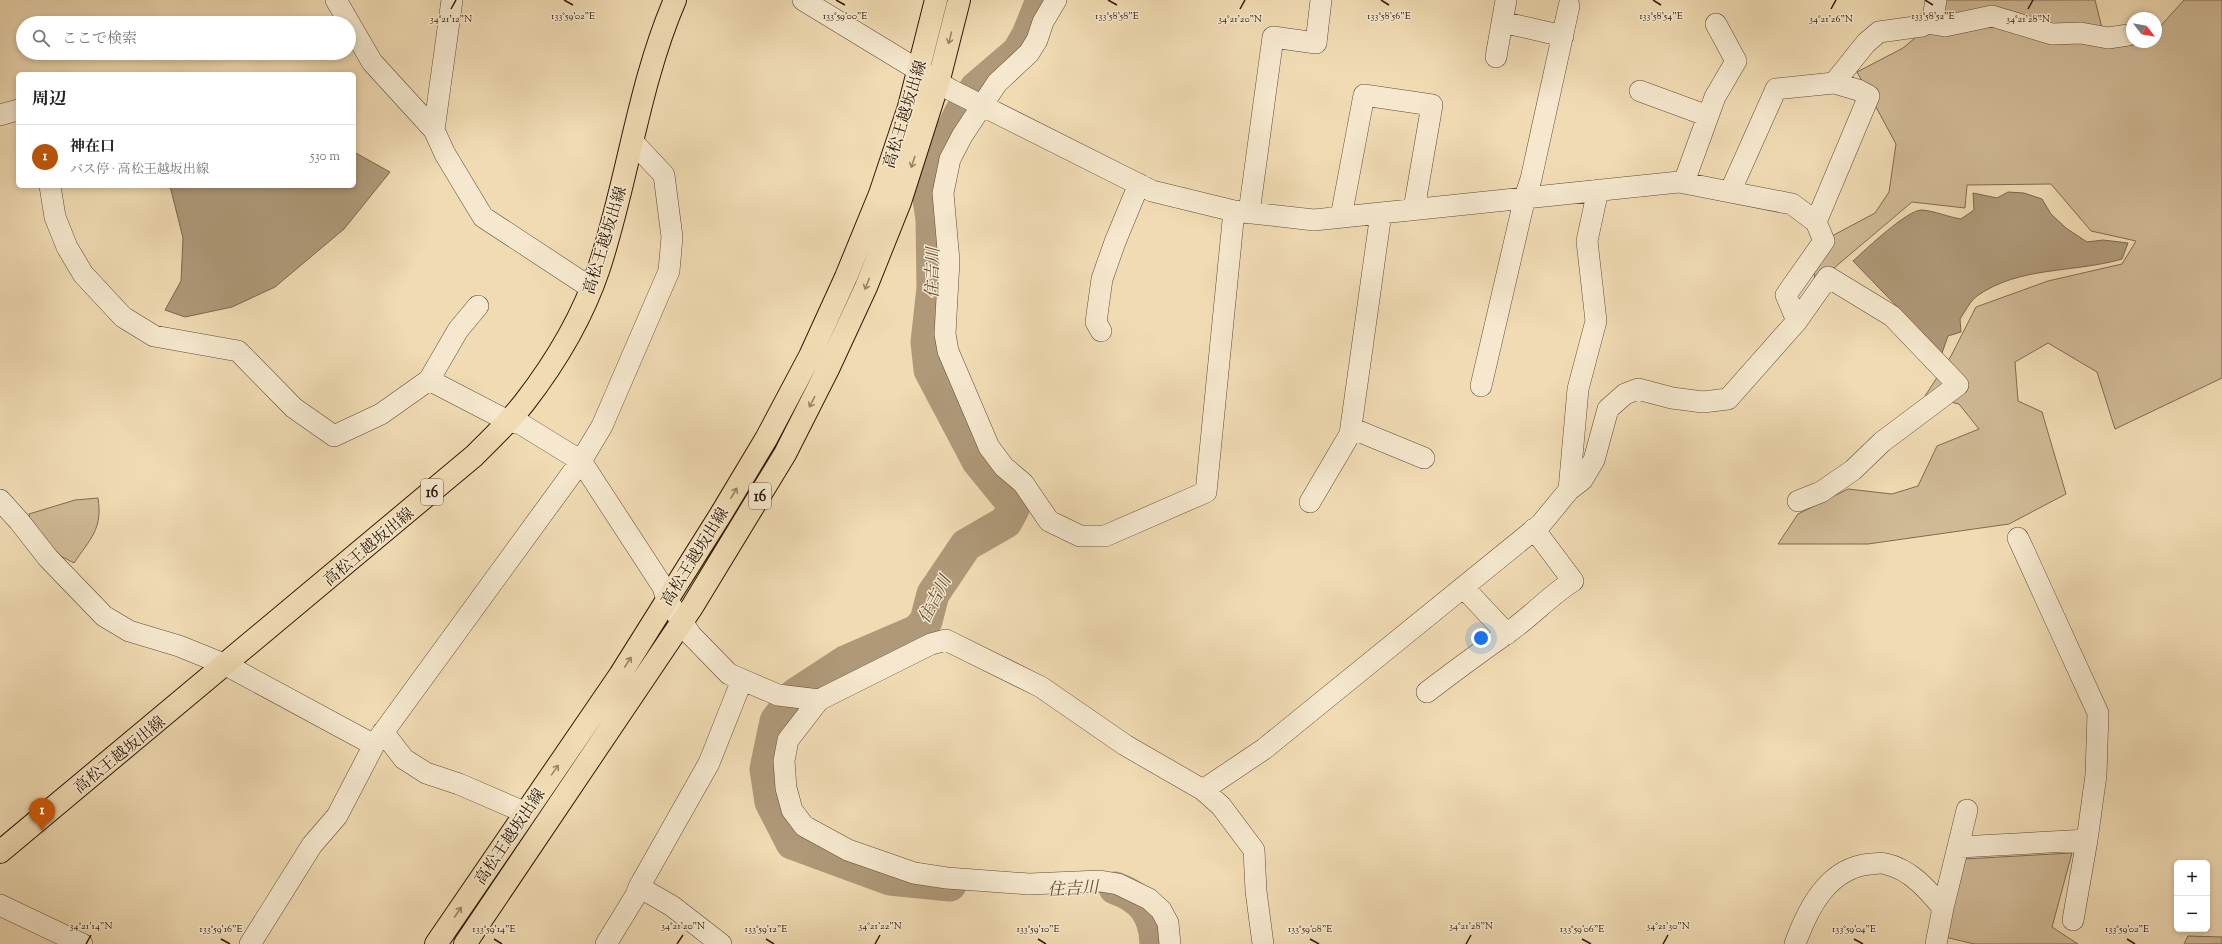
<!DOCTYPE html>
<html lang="ja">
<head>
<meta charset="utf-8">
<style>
  body { margin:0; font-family:"Sorts Mill Goudy","Noto Serif JP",serif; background:#f6f6f6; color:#222 }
  .controls { position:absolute; right:12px; bottom:12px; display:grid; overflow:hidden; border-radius:6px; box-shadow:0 2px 6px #0003 }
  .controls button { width:36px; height:36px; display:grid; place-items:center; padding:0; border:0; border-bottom:1px solid #e0e0e0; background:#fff; color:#222; font:20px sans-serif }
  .compass { position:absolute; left:2126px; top:12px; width:36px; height:36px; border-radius:50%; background:#fff; box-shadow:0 2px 6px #0003; rotate:121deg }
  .you { position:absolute; left:1481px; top:638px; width:14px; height:14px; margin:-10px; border:3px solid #fff; border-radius:50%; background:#1a73e8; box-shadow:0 0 0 6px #1a73e833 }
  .badge { display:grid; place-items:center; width:26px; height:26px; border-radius:50%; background:#b45309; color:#fff; font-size:13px; font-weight:700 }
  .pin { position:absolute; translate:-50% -33px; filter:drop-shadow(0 1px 2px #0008) }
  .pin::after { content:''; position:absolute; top:21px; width:14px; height:12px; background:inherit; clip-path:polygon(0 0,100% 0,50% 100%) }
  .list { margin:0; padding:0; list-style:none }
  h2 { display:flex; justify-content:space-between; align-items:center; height:52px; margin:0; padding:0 16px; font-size:17px }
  h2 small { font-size:13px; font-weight:400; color:#767676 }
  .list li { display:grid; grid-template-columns:26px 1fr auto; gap:12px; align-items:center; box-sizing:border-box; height:64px; padding:0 16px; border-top:1px solid #e0e0e0 }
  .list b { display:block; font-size:15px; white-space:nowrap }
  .list p { margin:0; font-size:13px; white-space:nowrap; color:#767676 }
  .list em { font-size:13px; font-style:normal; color:#767676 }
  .icon { flex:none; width:22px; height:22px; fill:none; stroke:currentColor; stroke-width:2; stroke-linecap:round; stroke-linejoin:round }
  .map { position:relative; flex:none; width:2222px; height:944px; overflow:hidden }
  .search { position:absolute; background:#fff; box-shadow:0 2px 6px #0003; left:16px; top:16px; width:340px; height:44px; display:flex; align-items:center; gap:10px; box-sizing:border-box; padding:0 14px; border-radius:22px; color:#767676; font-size:15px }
  .panel { position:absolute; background:#fff; box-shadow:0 2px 6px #0003; left:16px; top:72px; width:340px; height:116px; border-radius:6px }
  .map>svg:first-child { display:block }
  .green { fill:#d0ba96; stroke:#806a50 }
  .water { fill:#af9979; stroke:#7d664c }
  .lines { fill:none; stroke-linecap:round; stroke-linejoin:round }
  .river { stroke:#af9979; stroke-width:33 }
  .minor-casing { stroke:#614a34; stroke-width:22 }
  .major-casing { stroke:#311909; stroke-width:24 }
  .minor { stroke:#f5e8ce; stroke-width:21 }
  .major { stroke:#f0dbb3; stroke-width:22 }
  .oneway { stroke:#9a8466 }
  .ticks { fill:none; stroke:#311909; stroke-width:1.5 }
  .labels { text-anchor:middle; stroke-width:3; stroke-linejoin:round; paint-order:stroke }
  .shield { fill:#f5e8ce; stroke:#6c5744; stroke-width:1 }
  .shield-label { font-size:15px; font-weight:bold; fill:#311909 }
  .street-label { font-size:16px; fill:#311909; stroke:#f5e8ce }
  .water-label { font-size:17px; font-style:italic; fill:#634c36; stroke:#f5e8ce }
  .ticks-label { font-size:10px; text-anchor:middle; fill:#311909; stroke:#f5e8ce; stroke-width:3; stroke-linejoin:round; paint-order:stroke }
</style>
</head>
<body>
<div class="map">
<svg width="2222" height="944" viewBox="0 0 2222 944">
  <rect width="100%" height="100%" fill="#f0dbb3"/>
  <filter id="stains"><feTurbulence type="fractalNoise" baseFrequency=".005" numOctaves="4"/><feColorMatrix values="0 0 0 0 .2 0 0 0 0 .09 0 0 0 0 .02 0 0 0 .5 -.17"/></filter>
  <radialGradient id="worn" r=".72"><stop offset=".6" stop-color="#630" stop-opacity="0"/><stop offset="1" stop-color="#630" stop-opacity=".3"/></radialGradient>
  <path class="green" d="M 1943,0 L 2095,0 L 2107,48 L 2156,42 L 2156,31 L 2184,0 L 2222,0 L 2222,378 L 2115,429 L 2097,372 L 2048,343 L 2015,362 L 2018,401 L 2042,412 L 2066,494 L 2009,524 L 1868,544 L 1778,544 L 1798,514 L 1848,489 L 1892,494 L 1918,486 L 1937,446 L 1979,429 L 1959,404 L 1925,396 L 1951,356 L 1976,307 L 2048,281 L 2122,264 L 2136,241 L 2091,231 L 2051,184 L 1967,185 L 1965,208 L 1912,202 L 1815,284 L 1814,266 L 1832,236 L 1875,213 L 1889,192 L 1896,144 L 1857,72 L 1903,48 L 1939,18 Z
    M 98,498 C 103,529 90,539 74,563 L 57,554 L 33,534 L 29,514 L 75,500 Z
    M 2072,853 L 2052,927 L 2078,944 L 1974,944 L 1945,937 L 1964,859 Z
    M 2188,936 L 2222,937 L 2222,944 L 2184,944 Z"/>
  <path class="water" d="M 354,152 L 390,172 L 344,229 L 275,287 L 232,307 L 185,317 L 165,310 L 181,281 L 183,238 L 170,186 L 354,186 Z
    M 2008,192 L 2024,193 L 2042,199 L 2051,214 L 2066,228 L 2087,242 L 2103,240 L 2128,243 L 2122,259 C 2074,273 2019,266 1977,296 C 1970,301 1965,312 1960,319 L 1961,332 L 1948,336 L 1942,353 L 1853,261 C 1864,251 1908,209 1922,210 C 1935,211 1948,217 1961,219 L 1974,210 L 1973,193 L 1997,198 Z"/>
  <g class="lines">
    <path class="river" d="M 950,885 L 890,879 L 792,843 L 771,802 L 766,769 L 776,721 L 796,694 L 845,662 L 917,631 L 926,621 L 933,594 L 966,545 L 1006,522 L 1013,509 L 1009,499 L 978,461 L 930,370 L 927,342 L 933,288 L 932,219 L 928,192 L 939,157 L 960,114 L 976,88 L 1018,52 L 1028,35 L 1042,0
      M 1115,888 C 1143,898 1155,914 1156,944"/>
    <defs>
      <path id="minor" d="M 336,0 L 372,62 L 434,130 L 445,154 L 483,217 L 591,288
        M 803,0 L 951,90 L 1152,191 L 1234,211 L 1314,220 L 1679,182 L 1730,192 L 1776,89 L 1834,83 L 1866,43 L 1879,32 L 1922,26 L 1933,18 L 1936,0
        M 1056,0 L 1043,22 L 1037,40 L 1029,53 L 997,83 L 962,136 L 950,159 L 943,193 L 949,261 L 945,334 L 948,351 L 989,447 L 1004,467 L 1023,483 L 1049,521 L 1080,536 L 1105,536 L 1206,492 L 1234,211
        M 1502,22 L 1563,36
        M 1927,23 L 1945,26 L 1992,16 L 2052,34 L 2081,33 L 2108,38 L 2128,35
        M 1496,57 L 1506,0
        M 1640,91 L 1708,116
        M 0,115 L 18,110
        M 434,130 L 452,0
        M 1684,182 L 1715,97 L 1736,61 L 1716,24
        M 50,186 L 55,217 L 67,247 L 83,274 L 123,317 L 154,336 L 238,351 L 294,408 L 334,436 L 381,414 L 429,380 L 508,421 L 521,424 L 581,461 L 663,587 L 667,600 L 691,635 L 729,674 L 778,695 L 819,700
        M 1730,192 L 1792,204 L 1816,222 L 1869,96 L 1858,90 L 1834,83
        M 1249,213 L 1273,37 L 1316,43 L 1321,0
        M 1341,217 L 1364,95 L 1432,105 L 1414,209
        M 1797,321 L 1786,295 L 1824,241 L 1816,222
        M 1101,331 L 1096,322 L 1102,279 L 1115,242 L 1139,184
        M 429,380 L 458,330 L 478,306
        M 1481,386 L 1525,197 L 1531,179 L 1569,6
        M 1351,428 L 1424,458
        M 1569,490 L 1578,389 L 1596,321 L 1587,241 L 1598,190
        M 0,500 L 19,521 L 48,558 L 104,616 L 129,631 L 179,646 L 226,665 L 374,745
        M 1310,502 L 1350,434 L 1381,213
        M 2018,538 L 2098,713 L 2096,775 L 2087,840 L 2073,920
        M 1464,588 L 1507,634
        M 1427,692 C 1453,672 1479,653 1506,634 C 1530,618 1549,596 1573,581 L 1534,529
        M 383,732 L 404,759 L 426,773 L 459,784 L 524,812
        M 1203,790 L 1264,749 L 1541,524 L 1569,490 L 1582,480 L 1594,460 L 1608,409 L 1625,394 L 1638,389 L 1672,398 L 1703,402 L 1728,399 L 1797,321 L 1828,277 L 1892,316 L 1958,385 L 1882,442 L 1853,470 L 1821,492 L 1798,501
        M 1959,847 L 2087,840
        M 639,887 L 672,906 L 721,944
        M 0,905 L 82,944
        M 1943,908 L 1967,810
        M 250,944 L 312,845 L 337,816 L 374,745 L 581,461 L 602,426 L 669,271 L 672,237 L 664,175 L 632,141
        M 606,944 L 636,895 L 639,887 L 709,763 L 742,680
        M 1170,944 L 1168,923 L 1161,910 L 1149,899 L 1118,884 L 1100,881 L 1029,884 L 947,878 L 914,873 L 848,850 L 804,826 L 792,810 L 786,788 L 784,761 L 788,740 L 819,700 L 931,644 L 946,640 L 1041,687 L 1125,745 L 1203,790 L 1221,806 L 1254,850 L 1256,891 L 1263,944
        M 1795,944 C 1808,908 1828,868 1870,864 C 1875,864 1881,862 1886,864 C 1910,869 1928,890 1943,908 L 1936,944"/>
      <path id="major" d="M 0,852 L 474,456 C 491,439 509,422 524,403 C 555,363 583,316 599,268 C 628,180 638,86 675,0
        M 436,944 L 620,675 L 721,514 L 766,439 L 810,356 L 846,277 L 880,194 L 909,107 L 936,0
        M 465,944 L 692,607 L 785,454 L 829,367 L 866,287 L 900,202 L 938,83 L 959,0"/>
    </defs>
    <use href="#minor" class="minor-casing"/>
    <use href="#major" class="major-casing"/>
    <use href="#minor" class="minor"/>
    <use href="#major" class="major"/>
  </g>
  <defs><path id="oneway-shaft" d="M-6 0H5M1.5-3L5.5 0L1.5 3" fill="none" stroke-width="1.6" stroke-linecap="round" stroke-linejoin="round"/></defs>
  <g class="oneway">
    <use href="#oneway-shaft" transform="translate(950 38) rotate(104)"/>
    <use href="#oneway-shaft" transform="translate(913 162) rotate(108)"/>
    <use href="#oneway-shaft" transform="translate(867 284) rotate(112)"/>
    <use href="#oneway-shaft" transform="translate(812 402) rotate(117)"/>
    <use href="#oneway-shaft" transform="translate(734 493) rotate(-59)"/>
    <use href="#oneway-shaft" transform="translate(628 662) rotate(-57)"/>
    <use href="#oneway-shaft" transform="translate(555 770) rotate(-55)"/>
    <use href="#oneway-shaft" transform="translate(458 912) rotate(-56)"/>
  </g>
  <path class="ticks" d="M 564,0 L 573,5M 836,0 L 845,5M 1108,0 L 1117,5M 1381,0 L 1389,5M 1653,0 L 1661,5M 1925,0 L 1933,5M 451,9 L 456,0M 1240,9 L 1245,0M 1831,9 L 1836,0M 2028,9 L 2033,0M 221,939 L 230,944M 494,939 L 502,944M 766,939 L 774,944M 1038,939 L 1046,944M 1310,939 L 1319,944M 1582,939 L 1591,944M 1854,939 L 1863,944M 2127,939 L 2135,944M 86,944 L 91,935M 677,944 L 683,935M 875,944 L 880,935M 1466,944 L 1471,935M 1663,944 L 1668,935"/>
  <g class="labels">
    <g class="shield">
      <rect x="421" y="479" width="22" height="26" rx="3"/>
      <rect x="749" y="483" width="22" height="26" rx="3"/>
    </g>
    <g class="shield-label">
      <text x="432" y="497">16</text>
      <text x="760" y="501">16</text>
    </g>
    <g class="street-label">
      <text transform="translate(904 114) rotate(-73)" y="6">高松王越坂出線</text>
      <text transform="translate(604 240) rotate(-73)" y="6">高松王越坂出線</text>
      <text transform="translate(368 546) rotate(-40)" y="6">高松王越坂出線</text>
      <text transform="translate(694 556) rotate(-58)" y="6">高松王越坂出線</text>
      <text transform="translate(119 754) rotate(-39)" y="6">高松王越坂出線</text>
      <text transform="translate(509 836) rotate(-56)" y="6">高松王越坂出線</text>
    </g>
    <g class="water-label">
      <text transform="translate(932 273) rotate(-89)" y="6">住吉川</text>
      <text transform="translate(934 599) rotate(-63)" y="6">住吉川</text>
      <text transform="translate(1073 888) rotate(-3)" y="6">住吉川</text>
    </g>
  </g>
  <g class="ticks-label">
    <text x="573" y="19">133°59'02"E</text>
    <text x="845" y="19">133°59'00"E</text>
    <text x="1117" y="19">133°58'58"E</text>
    <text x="1389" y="19">133°58'56"E</text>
    <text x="1661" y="19">133°58'54"E</text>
    <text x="1933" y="19">133°58'52"E</text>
    <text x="451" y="22">34°21'12"N</text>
    <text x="1240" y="22">34°21'20"N</text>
    <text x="1831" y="22">34°21'26"N</text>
    <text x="2028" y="22">34°21'28"N</text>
    <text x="91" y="929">34°21'14"N</text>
    <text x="683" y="929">34°21'20"N</text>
    <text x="880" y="929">34°21'22"N</text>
    <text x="1471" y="929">34°21'28"N</text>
    <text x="1668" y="929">34°21'30"N</text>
    <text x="221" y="932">133°59'16"E</text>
    <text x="494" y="932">133°59'14"E</text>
    <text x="766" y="932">133°59'12"E</text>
    <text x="1038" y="932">133°59'10"E</text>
    <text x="1310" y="932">133°59'08"E</text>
    <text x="1582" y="932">133°59'06"E</text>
    <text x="1854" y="932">133°59'04"E</text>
    <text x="2127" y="932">133°59'02"E</text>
  </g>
  <rect width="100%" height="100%" filter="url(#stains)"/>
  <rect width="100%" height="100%" fill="url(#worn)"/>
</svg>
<div class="controls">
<button>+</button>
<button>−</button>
</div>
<svg class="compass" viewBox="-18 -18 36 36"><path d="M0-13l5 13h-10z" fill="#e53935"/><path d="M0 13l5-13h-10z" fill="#767676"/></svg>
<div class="you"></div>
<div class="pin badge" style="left:42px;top:831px">1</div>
<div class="search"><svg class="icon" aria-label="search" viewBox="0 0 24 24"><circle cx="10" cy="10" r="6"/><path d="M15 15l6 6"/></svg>ここで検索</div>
<section class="panel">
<h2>周辺<small></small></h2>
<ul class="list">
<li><span class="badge">1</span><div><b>神在口</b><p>バス停 · 高松王越坂出線</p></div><em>530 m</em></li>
</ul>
</section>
</div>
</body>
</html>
